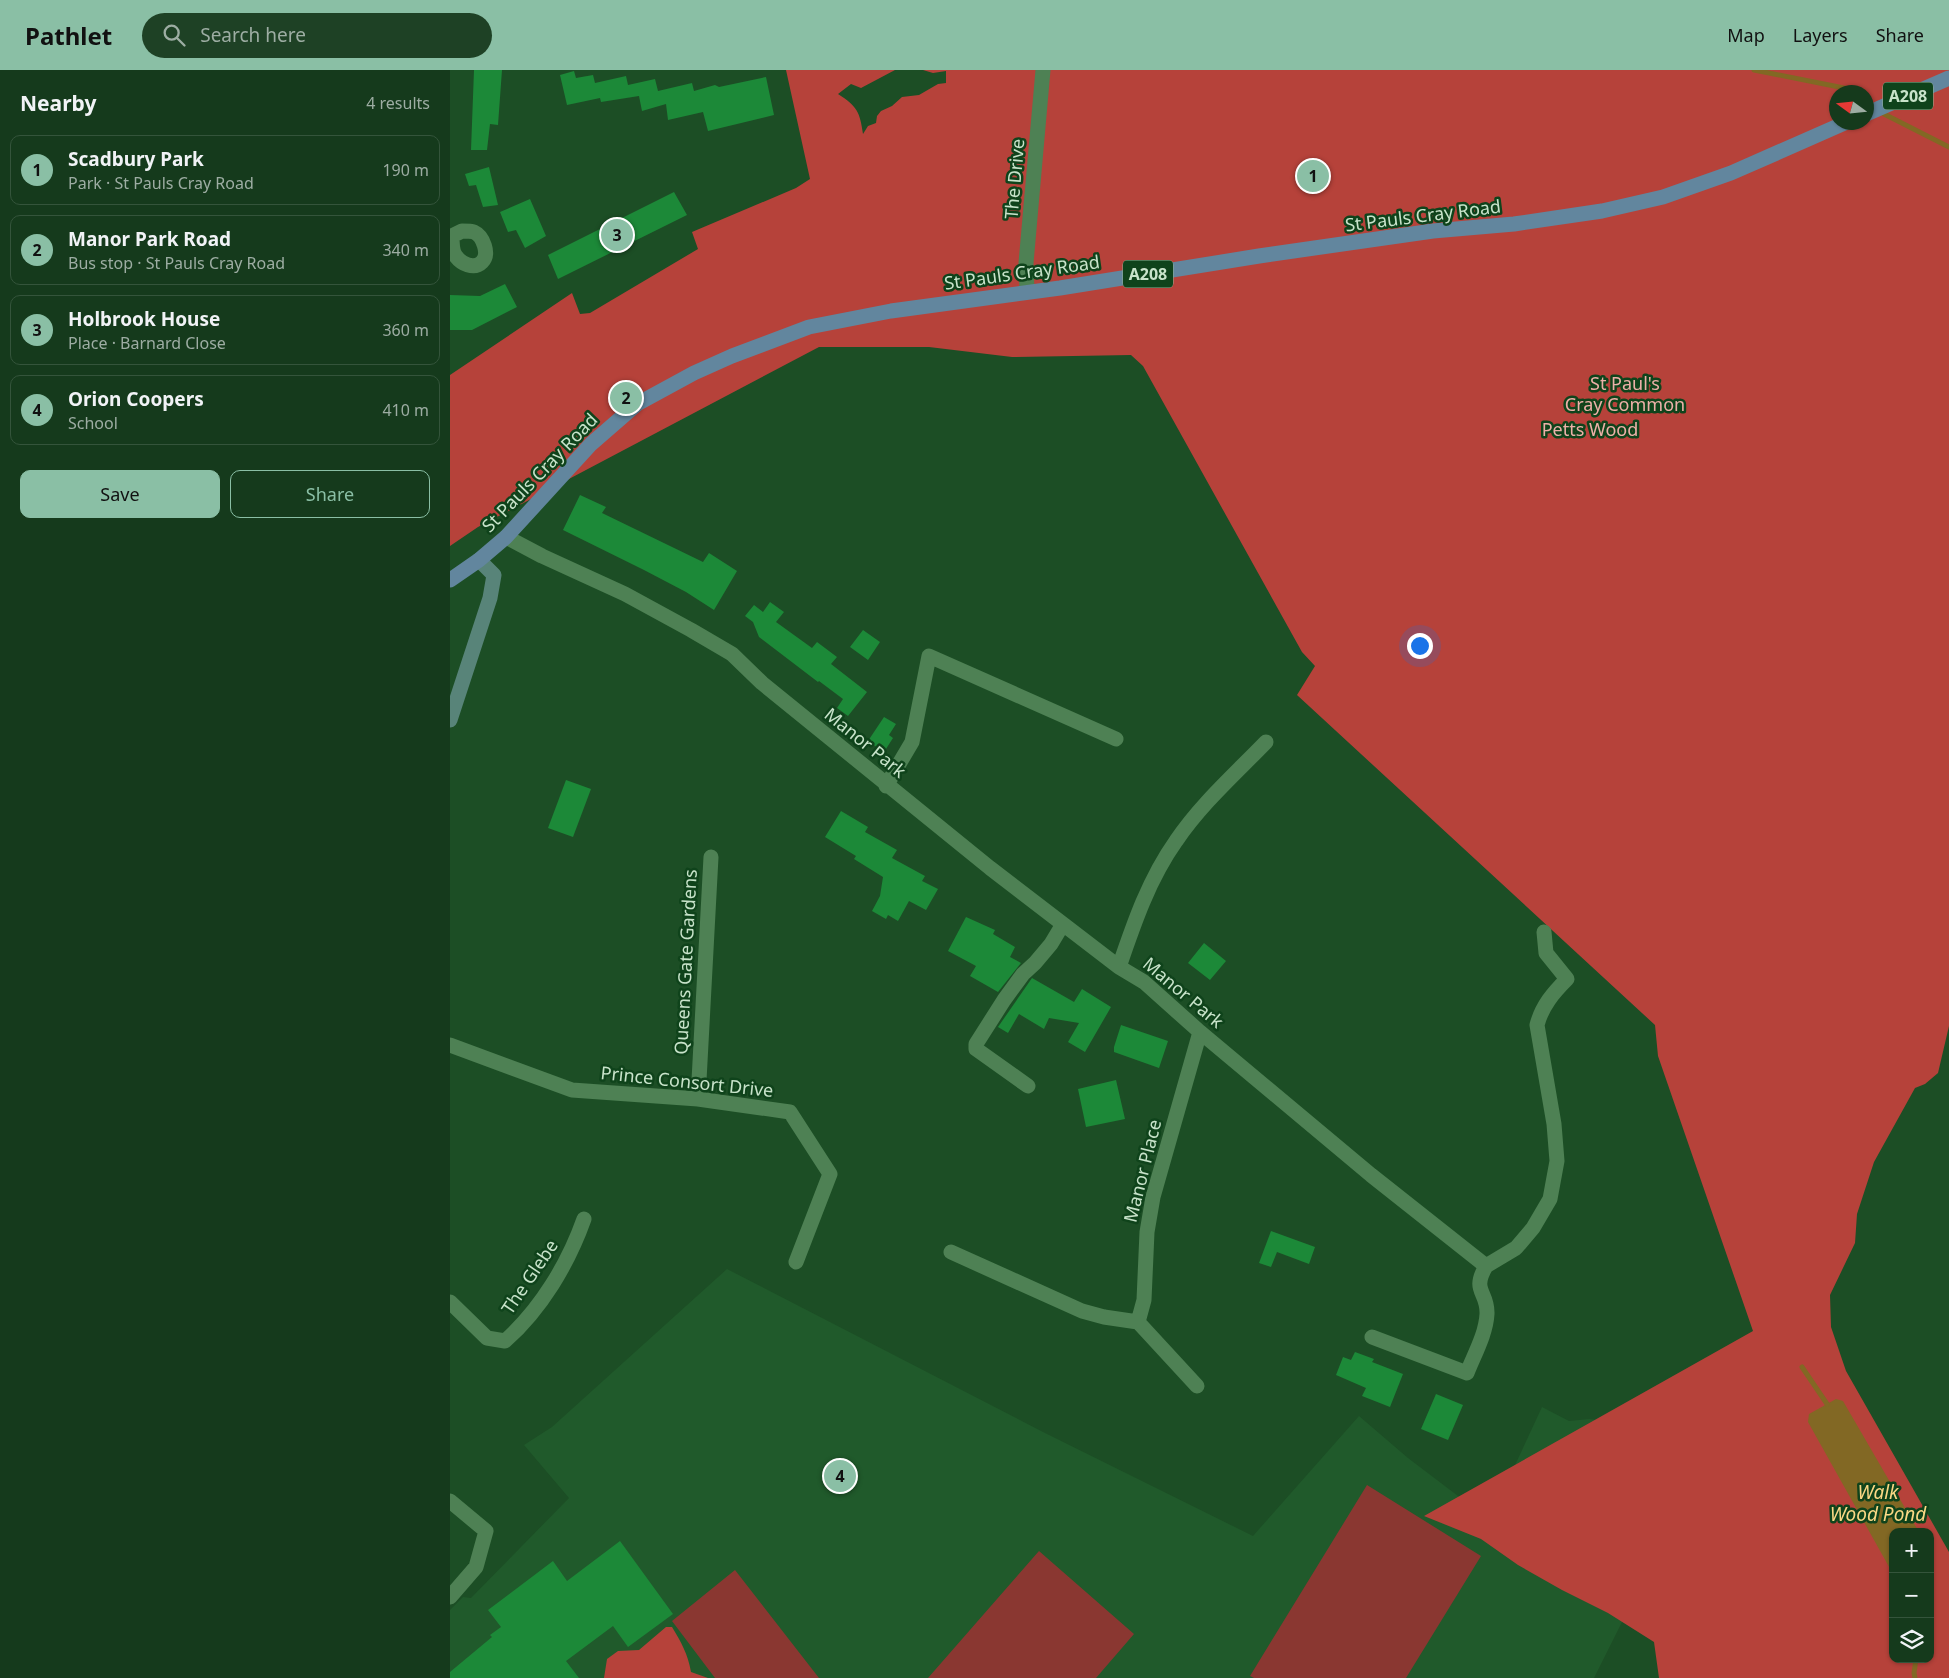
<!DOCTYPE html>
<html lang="en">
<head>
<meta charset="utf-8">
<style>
  body { margin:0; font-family:"Noto Sans",sans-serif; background:#1e4125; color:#f1f3f6 }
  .controls { position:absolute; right:15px; bottom:15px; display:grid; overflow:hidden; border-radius:10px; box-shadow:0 1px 4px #0004 }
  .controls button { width:45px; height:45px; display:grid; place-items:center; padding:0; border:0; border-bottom:1px solid #34543b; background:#153a1c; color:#f1f3f6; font:25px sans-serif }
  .compass { position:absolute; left:1379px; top:15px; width:45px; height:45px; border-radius:50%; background:#153a1c; box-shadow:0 1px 4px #0004; rotate:285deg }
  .you { position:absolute; left:969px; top:575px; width:18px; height:18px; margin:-12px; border:4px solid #fff; border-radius:50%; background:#1a73e8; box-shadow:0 0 0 8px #1a73e833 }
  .badge { display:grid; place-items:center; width:32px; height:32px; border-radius:50%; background:#8abfa5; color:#111; font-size:16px; font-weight:700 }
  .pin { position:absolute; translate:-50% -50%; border:2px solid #fff; box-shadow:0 1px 5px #0006 }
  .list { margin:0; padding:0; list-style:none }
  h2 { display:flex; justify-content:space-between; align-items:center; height:65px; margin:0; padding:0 20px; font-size:21px }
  h2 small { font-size:16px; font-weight:400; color:#9dada3 }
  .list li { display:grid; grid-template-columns:32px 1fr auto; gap:15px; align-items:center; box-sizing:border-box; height:70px; margin:0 10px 10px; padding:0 10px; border:1px solid #34543b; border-radius:10px }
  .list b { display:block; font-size:19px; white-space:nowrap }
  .list p { margin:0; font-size:16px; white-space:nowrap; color:#9dada3 }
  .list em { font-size:16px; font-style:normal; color:#9dada3 }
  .actions { display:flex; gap:10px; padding:15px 20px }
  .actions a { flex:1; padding:11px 0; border:1px solid #8abfa5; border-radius:10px; text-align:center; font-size:18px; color:#8abfa5 }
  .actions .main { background:#8abfa5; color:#111 }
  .icon { flex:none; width:28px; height:28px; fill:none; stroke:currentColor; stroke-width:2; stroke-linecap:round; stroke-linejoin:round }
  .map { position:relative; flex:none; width:1499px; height:1608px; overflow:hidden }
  header { display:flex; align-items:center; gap:30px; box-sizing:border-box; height:70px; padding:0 25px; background:#8abfa5; color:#111 }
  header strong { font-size:24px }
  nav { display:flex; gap:28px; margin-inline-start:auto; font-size:18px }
  .search { width:350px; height:45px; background:#1e4125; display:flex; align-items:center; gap:12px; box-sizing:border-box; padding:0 18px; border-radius:28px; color:#9dada3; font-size:19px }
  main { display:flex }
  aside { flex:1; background:#153a1c }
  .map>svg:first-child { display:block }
  .built { fill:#205a2b }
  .green { fill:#8a3731 }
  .forest { fill:#b6423a; fill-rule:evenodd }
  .water { fill:#826824 }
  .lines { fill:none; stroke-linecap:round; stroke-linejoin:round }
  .stream { stroke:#826824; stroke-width:5 }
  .building { fill:#1c8938 }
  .street { stroke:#4e8154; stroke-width:15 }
  .secondary { stroke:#588479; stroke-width:15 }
  .primary { stroke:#62869e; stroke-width:15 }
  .labels { text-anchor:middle; stroke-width:5; stroke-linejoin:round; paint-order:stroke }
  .shield { fill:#0f431b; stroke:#90b396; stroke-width:1 }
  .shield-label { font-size:16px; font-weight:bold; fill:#c8e3ca }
  .street-label { font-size:18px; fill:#c8e3ca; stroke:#0f431b }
  .park-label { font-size:18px; fill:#edb0a8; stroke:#0f431b }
  .water-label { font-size:19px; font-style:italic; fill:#fbd885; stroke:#0f431b }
</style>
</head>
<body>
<header>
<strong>Pathlet</strong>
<div class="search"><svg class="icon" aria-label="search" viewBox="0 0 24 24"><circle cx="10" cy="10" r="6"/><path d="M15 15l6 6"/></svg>Search here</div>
<nav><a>Map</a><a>Layers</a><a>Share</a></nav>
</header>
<main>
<aside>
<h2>Nearby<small>4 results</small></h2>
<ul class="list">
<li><span class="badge">1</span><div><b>Scadbury Park</b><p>Park · St Pauls Cray Road</p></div><em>190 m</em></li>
<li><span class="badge">2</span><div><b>Manor Park Road</b><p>Bus stop · St Pauls Cray Road</p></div><em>340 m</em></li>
<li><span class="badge">3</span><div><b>Holbrook House</b><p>Place · Barnard Close</p></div><em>360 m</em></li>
<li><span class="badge">4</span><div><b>Orion Coopers</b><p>School</p></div><em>410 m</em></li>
</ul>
<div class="actions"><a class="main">Save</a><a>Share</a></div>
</aside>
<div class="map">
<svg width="1499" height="1608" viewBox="0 0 1499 1608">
  <rect width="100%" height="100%" fill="#1c4e25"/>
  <path class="built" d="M 277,1199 L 593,1362 L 803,1466 L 909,1346 L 958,1388 L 1012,1429 L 1053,1421 L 1092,1337 L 1119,1351 L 1139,1349 L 1163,1352 L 1179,1538 L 1144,1608 L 0,1608 L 0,1540 L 13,1527 L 21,1528 L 119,1428 L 74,1375 L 102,1357 Z"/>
  <path class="green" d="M 917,1415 L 1031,1486 L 956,1608 L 804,1608 L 800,1606 Z
    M 589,1481 L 684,1564 L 646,1608 L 478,1608 Z
    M 285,1500 L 369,1608 L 265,1608 L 222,1551 Z"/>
  <path class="forest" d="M 336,0 L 445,0 L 411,18 L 401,14 L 388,24 C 407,36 410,42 413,64 L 418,56 L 426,53 L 427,46 L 431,41 L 442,36 L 452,27 L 469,25 L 488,14 L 496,13 L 496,1 L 483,3 L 473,0 L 1499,0 L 1499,956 L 1488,1003 L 1475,1014 L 1465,1018 L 1424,1092 L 1407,1144 L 1405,1173 L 1380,1225 L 1381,1257 L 1396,1301 L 1499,1482 L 1499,1608 L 1209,1608 L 1204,1572 L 1158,1543 L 1112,1520 L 1068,1495 L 1031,1469 L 974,1446 L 1303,1261 L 1208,986 L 1205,955 L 847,625 L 865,596 L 852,582 L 693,296 L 681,285 L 562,287 L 479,277 L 369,277 L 28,457 L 0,476 L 0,305 L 122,223 L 130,244 L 140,243 L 248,179 L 242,162 L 346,118 L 360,109 ZM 1386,22 L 1416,22 L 1416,52 L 1386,52 ZM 1443,1462 L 1480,1462 L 1480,1589 L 1443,1589 Z
    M 216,1557 L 222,1557 C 231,1572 238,1584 241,1602 L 258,1608 L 154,1608 L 157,1589 L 168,1581 L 189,1580 Z"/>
  <path class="water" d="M 1386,1329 L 1393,1331 L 1469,1462 L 1443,1462 L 1443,1504 L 1358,1352 L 1359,1344 Z"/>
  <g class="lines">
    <path class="stream" d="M 1304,0 L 1414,22
      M 1434,44 L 1499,77
      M 1352,1297 L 1377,1334
      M 1465,1608 L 1464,1603 L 1466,1589"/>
  </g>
  <path class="building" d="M 24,0 L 52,0 L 48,55 L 40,54 L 37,80 L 21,80 Z
    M 124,1 L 126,8 L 143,5 L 145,13 L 176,6 L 178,15 L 205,9 L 208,21 L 242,13 L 244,21 L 265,15 L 269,17 L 316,7 L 324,45 L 258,61 L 253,42 L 218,50 L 216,34 L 192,41 L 189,26 L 151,32 L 150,28 L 117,35 L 110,5 Z
    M 39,97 L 48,135 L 33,137 L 26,115 L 19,116 L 15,104 Z
    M 224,122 L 237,145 L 108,209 L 98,185 Z
    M 80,129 L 96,166 L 75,178 L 66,160 L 58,162 L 50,142 Z
    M 55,214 L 67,237 L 22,260 L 0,260 L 0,225 L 30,226 Z
    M 130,425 L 156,437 L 152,443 L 253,492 L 259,483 L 287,501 L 264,540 L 236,522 L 194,500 L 113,460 Z
    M 320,532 L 334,542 L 326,552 L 362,578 L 367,572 L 387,587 L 381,594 L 417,622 L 398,646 L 387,638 L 393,629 L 369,611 L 368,612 L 309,567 L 303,552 L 295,546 L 304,535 L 313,542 Z
    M 413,560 L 430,572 L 418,590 L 400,577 Z
    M 434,647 L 446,654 L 439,665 L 443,668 L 434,682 L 418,671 Z
    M 116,710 L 141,719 L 123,767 L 98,758 Z
    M 391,741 L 418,757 L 415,762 L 447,780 L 442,788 L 475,806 L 472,811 L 488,819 L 476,840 L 459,831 L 448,851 L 438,845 L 436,849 L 422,841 L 430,826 L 433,807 L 404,789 L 406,786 L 375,767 Z
    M 516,847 L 545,860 L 543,864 L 565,877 L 560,887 L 571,893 L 548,922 L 520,906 L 526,896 L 498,881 Z
    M 754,873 L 776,891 L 760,910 L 738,893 Z
    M 582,908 L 624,932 L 632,919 L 661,937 L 635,982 L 618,972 L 629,953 L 599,948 L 594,959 L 569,944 L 558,963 L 548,957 Z
    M 671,955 L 718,971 L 709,998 L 664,982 L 664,977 Z
    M 666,1010 L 675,1049 L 636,1057 L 628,1019 Z
    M 821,1161 L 865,1177 L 859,1194 L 827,1182 L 821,1197 L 809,1193 Z
    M 905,1282 L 924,1289 L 922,1292 L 953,1304 L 940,1337 L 912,1326 L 916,1318 L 886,1305 L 893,1287 L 901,1290 Z
    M 986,1324 L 1013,1335 L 998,1370 L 971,1359 Z
    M 170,1471 L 223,1544 L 178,1577 L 163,1556 L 116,1591 L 129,1608 L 0,1608 L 0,1602 L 42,1567 L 40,1565 L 51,1557 L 38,1540 L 103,1491 L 117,1511 Z"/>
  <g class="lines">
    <path class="street" d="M 12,161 C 15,161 21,161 24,162 C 33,166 40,184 32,192 C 24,200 11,194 5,185 C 2,180 2,173 2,166 Z
      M 577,221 L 576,193 L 593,0
      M 56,467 L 92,486 L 175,524 L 241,560 L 282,584 L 312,613 L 540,798 L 669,897 L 694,912 L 750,962 L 921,1105 L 1036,1196 L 1066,1178 L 1083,1158 L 1100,1129 L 1107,1091 L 1104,1054 L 1087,955 C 1092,936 1103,923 1117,909 L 1096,883 L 1094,862
      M 436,716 L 462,672 L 479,586 L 666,669
      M 669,897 C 684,853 699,809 726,771 C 751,734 785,704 816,672
      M 0,975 L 122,1020 L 248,1029 L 340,1042 L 380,1104 L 346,1192
      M 578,1016 L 526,979 L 526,974 L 554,930 L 573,904 L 585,893 L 601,874 L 613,854
      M 248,1029 L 261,787
      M 501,1182 L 632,1241 L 654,1247 L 688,1252
      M 0,1232 L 37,1268 L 55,1271 C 91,1239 118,1194 134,1149
      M 922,1267 L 1017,1303 C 1024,1285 1036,1264 1037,1244 C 1038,1221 1021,1222 1036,1196
      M 747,1316 L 688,1252 L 694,1230 L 697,1162 L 703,1127 L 750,962
      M 0,1431 L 36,1461 L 26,1497 L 0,1527"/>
    <path class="secondary" d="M 0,650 L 40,528 L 44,505 L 29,490"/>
    <path class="primary" d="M 1416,44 L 1499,8
      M 0,510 L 29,490 L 56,467 L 141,374 L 187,334 L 244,303 L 282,286 L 359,257 L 441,241 L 610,218 L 809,186 L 983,161 L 1064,154 L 1152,141 L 1213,127 L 1281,103 L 1397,52"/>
  </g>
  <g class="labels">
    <g class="shield">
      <rect x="1433" y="12.5" width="50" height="27" rx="4"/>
      <rect x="673" y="190.5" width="50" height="27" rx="4"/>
    </g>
    <g class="shield-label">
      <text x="1458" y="32">A208</text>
      <text x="698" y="210">A208</text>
    </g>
    <g class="street-label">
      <text transform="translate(565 109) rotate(-85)" y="6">The Drive</text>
      <text transform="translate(973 146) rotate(-7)" y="6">St Pauls Cray Road</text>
      <text transform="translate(572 203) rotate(-8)" y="6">St Pauls Cray Road</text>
      <text transform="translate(90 403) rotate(-46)" y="6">St Pauls Cray Road</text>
      <text transform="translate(415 673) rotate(39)" y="6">Manor Park</text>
      <text transform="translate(236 892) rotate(-87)" y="6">Queens Gate Gardens</text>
      <text transform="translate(733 923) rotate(40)" y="6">Manor Park</text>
      <text transform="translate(237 1012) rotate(6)" y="6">Prince Consort Drive</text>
      <text transform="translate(693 1101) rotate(-76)" y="6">Manor Place</text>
      <text transform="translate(80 1207) rotate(-56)" y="6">The Glebe</text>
    </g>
    <g class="park-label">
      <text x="1175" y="320">St Paul's<tspan x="1175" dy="21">Cray Common</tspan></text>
      <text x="1140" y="366">Petts Wood</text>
    </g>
    <g class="water-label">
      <text x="1428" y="1429">Walk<tspan x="1428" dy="22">Wood Pond</tspan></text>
    </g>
  </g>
</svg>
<div class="controls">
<button>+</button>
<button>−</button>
<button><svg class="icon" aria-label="layers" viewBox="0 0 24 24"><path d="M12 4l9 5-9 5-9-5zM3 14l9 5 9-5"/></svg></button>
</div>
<svg class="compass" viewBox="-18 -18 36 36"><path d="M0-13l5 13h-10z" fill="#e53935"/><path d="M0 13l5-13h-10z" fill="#9dada3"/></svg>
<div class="you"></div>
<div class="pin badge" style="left:863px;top:106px">1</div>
<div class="pin badge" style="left:176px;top:328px">2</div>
<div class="pin badge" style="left:167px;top:165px">3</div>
<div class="pin badge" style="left:390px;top:1406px">4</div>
</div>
</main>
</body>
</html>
